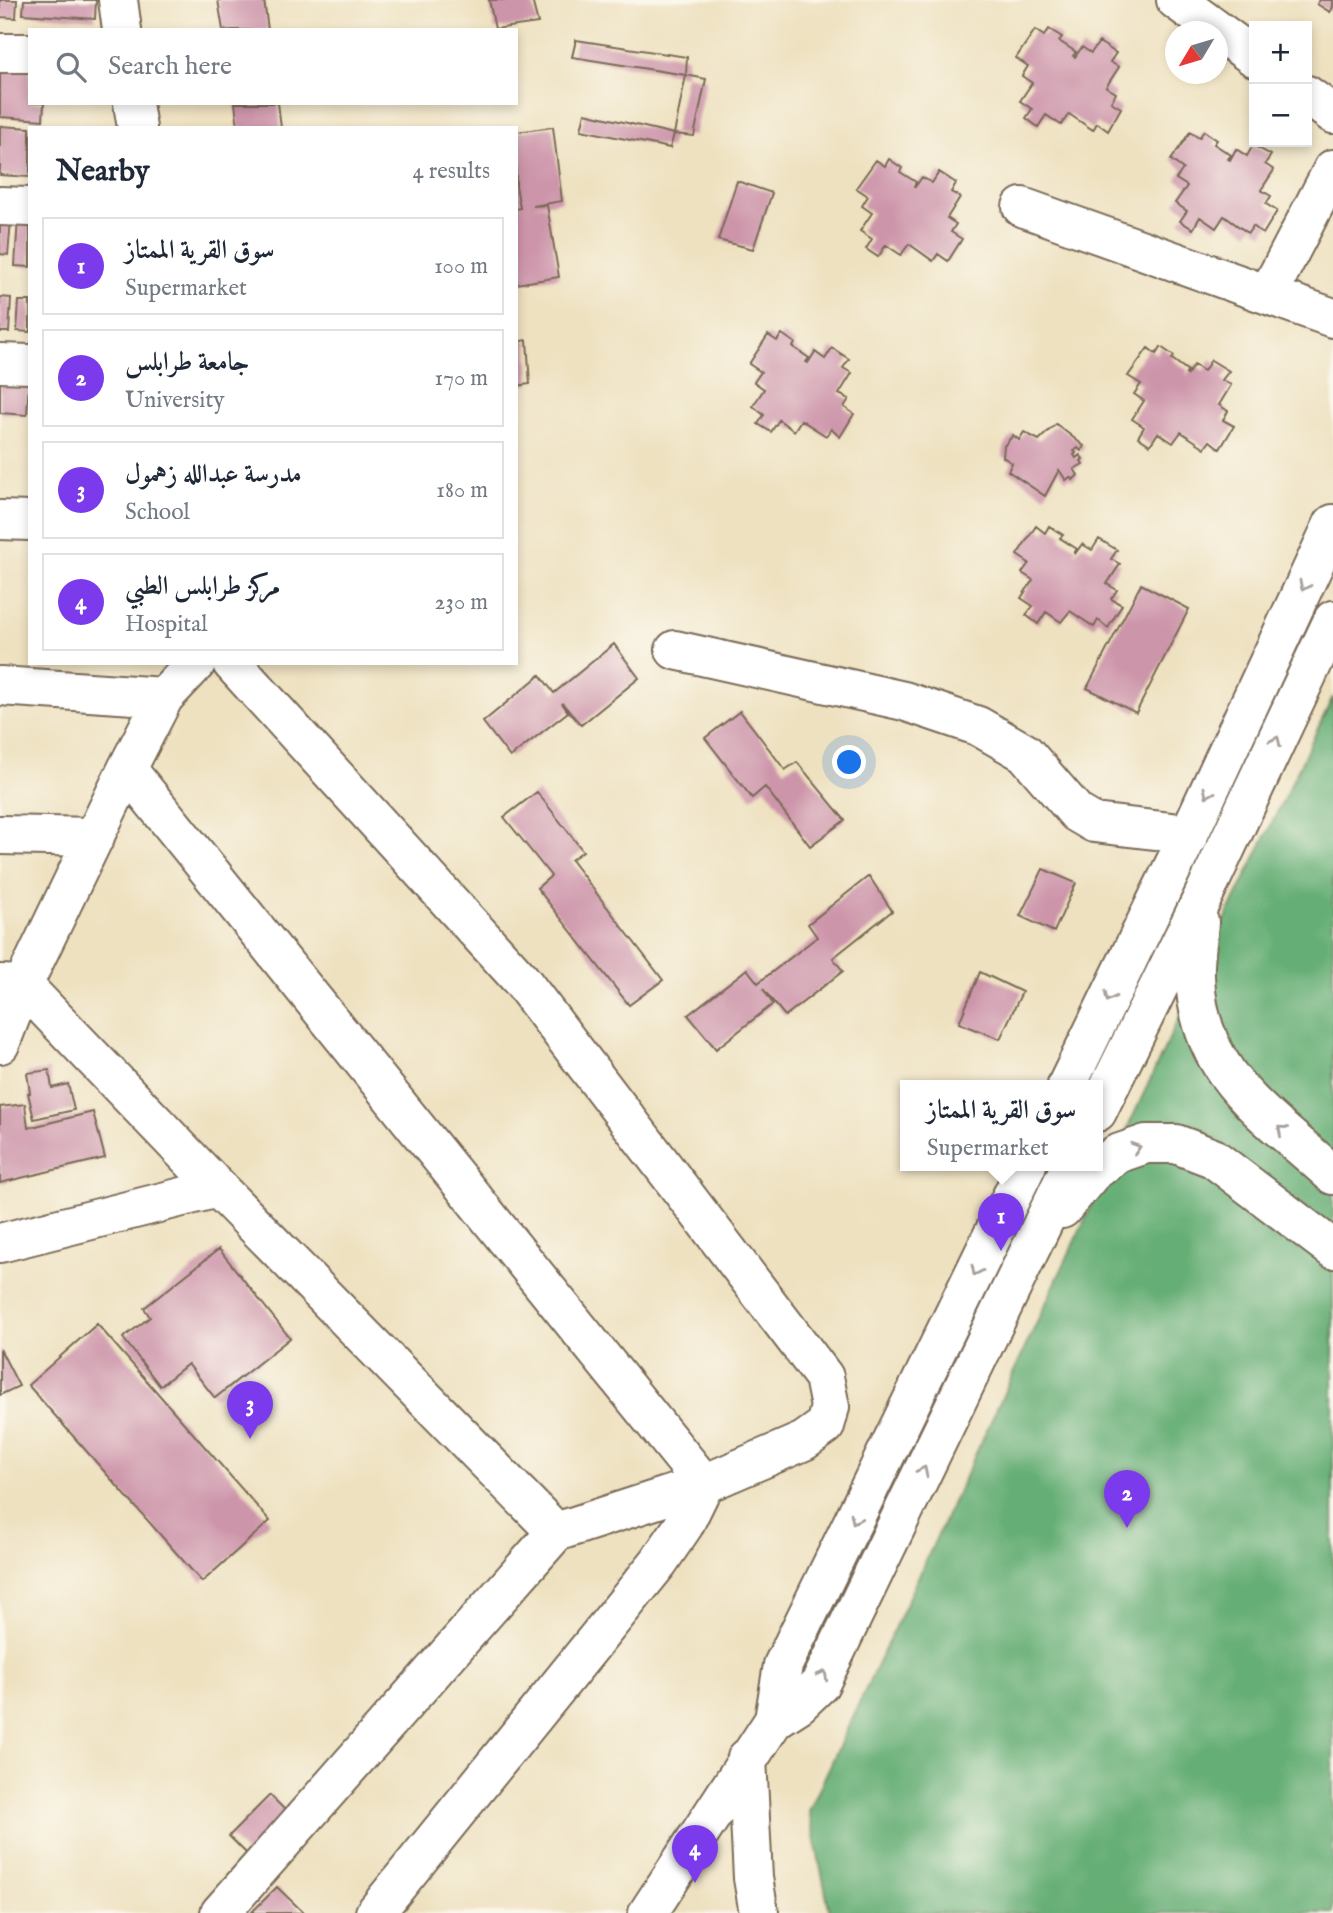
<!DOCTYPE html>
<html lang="en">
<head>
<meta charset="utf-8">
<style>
  body { margin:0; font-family:"IM FELL English",Amiri,serif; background:#f2f2f3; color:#1f2937 }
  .controls { position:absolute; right:21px; top:21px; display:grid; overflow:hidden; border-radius:0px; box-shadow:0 4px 10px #0003 }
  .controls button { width:63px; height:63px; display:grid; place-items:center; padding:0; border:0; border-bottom:2px solid #e0e1e3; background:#fff; color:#1f2937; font:35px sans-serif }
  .compass { position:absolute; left:1165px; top:21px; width:63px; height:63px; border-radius:50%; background:#fff; box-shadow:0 4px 10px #0003; rotate:232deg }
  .you { position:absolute; left:850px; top:763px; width:24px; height:24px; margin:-18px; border:5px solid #fff; border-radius:50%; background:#1a73e8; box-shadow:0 0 0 10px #1a73e833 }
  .badge { display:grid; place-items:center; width:46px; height:46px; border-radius:50%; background:#7c3aed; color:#fff; font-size:23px; font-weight:700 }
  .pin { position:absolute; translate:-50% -58px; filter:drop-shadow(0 2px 4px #0008) }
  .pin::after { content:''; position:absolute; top:37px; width:24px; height:21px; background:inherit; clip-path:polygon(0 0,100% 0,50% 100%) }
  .popup { position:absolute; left:900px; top:1080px; width:203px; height:91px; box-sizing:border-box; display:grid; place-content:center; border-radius:0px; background:#fff; filter:drop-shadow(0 2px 5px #0005); font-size:23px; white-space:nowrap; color:#747a83 }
  .popup b { font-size:26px; color:#1f2937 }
  .popup::after { content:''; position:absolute; left:50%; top:100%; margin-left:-14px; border:14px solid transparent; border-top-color:#fff }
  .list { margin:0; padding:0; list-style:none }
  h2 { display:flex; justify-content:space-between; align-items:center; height:91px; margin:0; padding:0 28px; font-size:30px }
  h2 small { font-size:23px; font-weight:400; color:#747a83 }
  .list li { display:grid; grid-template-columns:46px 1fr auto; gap:21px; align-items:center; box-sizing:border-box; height:98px; margin:0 14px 14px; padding:0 14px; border:2px solid #e0e1e3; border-radius:0px }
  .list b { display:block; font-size:26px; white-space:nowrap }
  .list p { margin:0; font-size:23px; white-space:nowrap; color:#747a83 }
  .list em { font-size:23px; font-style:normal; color:#747a83 }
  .icon { flex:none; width:38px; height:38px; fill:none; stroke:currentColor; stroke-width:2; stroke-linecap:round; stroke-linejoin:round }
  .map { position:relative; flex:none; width:1333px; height:1913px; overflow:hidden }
  .search { position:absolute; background:#fff; box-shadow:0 4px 10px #0003; left:28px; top:28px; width:490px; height:77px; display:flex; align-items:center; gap:18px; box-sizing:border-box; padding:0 24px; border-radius:0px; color:#747a83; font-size:26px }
  .panel { position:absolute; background:#fff; box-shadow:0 4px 10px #0003; left:28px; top:126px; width:490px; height:539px; border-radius:0px }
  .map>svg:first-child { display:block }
  .forest { fill:#65ae75; stroke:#506c4a; stroke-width:2 }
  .building { fill:#cd95aa }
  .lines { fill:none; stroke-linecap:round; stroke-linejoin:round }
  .minor-casing { stroke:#7a6a57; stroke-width:42 }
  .minor { stroke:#fff; stroke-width:38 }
  .oneway { stroke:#a79f9a }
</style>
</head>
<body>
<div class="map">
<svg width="1333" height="1913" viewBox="0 0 1333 1913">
  <rect width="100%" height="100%" fill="#fbf7ec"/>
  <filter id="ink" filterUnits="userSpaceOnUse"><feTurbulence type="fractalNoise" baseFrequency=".0143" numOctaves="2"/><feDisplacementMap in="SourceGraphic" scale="14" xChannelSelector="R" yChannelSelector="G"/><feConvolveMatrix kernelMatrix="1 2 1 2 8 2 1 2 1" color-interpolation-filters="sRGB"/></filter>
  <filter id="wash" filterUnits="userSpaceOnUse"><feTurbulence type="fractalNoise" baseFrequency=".00686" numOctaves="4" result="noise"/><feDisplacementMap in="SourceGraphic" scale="28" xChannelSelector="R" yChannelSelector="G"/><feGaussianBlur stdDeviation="1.57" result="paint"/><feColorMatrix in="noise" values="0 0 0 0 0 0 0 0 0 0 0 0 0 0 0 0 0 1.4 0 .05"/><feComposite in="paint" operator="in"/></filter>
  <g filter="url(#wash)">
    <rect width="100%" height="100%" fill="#eee1c0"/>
    <path class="forest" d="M 1333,697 L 1333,1913 L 830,1913 L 809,1811 L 1213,945 Z"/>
    <g id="blocks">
      <path class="building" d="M 0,0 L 17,0 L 16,18 L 0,17 Z
        M 24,0 L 96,0 L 95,19 L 23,14 Z
        M 218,0 L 264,0 L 268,30 L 223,30 Z
        M 489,0 L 532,0 L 538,23 L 495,29 Z
        M 1320,0 L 1333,0 L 1333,7 L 1330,12 L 1317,4 Z
        M 1049,29 L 1062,37 L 1059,41 L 1076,52 L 1073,56 L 1075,57 L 1082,47 L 1091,53 L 1099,42 L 1116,53 L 1110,62 L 1119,67 L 1106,87 L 1116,93 L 1111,102 L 1121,108 L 1108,131 L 1097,123 L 1093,130 L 1069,114 L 1061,125 L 1046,115 L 1038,127 L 1026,118 L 1032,109 L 1020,101 L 1032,83 L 1022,76 L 1028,66 L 1016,58 L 1035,30 L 1044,36 Z
        M 576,40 L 687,57 L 686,75 L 572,57 Z
        M 0,66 L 30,68 L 30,103 L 44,103 L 43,120 L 0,117 Z
        M 686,75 L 706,79 L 694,136 L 674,134 Z
        M 235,103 L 278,103 L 281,128 L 238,128 Z
        M 585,113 L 674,134 L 670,148 L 581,130 Z
        M 0,126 L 30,128 L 30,177 L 0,175 Z
        M 553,127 L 562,201 L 533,206 L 547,205 L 559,277 L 516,284 L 516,209 L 520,208 L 516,186 L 516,132 Z
        M 1204,131 L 1217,140 L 1214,144 L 1231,155 L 1228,159 L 1230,160 L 1236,149 L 1247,156 L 1253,145 L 1271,155 L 1265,164 L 1274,170 L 1261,190 L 1271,196 L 1266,204 L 1277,211 L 1263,234 L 1253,226 L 1248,233 L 1224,216 L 1216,228 L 1200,217 L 1193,229 L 1180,221 L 1187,211 L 1175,203 L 1187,186 L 1176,179 L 1183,169 L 1171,160 L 1190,132 L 1199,138 Z
        M 889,159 L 902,168 L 900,172 L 916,182 L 914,186 L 915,187 L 922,177 L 932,183 L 939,172 L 956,183 L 951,192 L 960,197 L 947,218 L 956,224 L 951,232 L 962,239 L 948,261 L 938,254 L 933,261 L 909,244 L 901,255 L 886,245 L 878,257 L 866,249 L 872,239 L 860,231 L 872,213 L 862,206 L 868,196 L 856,188 L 876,160 L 885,166 Z
        M 737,181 L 772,193 L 753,249 L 718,240 Z
        M 18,217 L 30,218 L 30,267 L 15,266 Z
        M 0,219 L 11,220 L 8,255 L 0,254 Z
        M 0,297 L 11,298 L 9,332 L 0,332 Z
        M 19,301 L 30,301 L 30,332 L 17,331 Z
        M 782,334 L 795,343 L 793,347 L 809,358 L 806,362 L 808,363 L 815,352 L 825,359 L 832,348 L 849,359 L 843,368 L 852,373 L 839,394 L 849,399 L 844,407 L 854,414 L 840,437 L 831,429 L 826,436 L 801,420 L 794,431 L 779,420 L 771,432 L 758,424 L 764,415 L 753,406 L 764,389 L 754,382 L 761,372 L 749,364 L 768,335 L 777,341 Z
        M 527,340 L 530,384 L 516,386 L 516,342 Z
        M 1161,347 L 1174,356 L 1172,359 L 1188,371 L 1186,374 L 1187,375 L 1194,365 L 1204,371 L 1211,360 L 1229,371 L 1222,380 L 1231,385 L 1219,405 L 1228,411 L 1223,420 L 1234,426 L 1220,449 L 1210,441 L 1205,448 L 1181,432 L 1173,443 L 1158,433 L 1150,445 L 1138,437 L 1144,427 L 1132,419 L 1144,401 L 1134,394 L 1141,384 L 1128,376 L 1148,348 L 1156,354 Z
        M 0,380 L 29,382 L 27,415 L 0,413 Z
        M 1056,424 L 1084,446 L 1081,451 L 1078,448 L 1074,451 L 1076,453 L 1074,455 L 1076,458 L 1080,455 L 1083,459 L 1081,461 L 1083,464 L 1074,469 L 1078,475 L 1073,480 L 1070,477 L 1066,480 L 1059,470 L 1045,496 L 1008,471 L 1012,463 L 1003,457 L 1004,446 L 1013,435 L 1019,440 L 1024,432 L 1039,440 Z
        M 1036,526 L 1045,533 L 1049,526 L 1063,535 L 1060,538 L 1077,549 L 1074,553 L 1075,554 L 1082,544 L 1092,550 L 1099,539 L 1117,550 L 1111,559 L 1120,564 L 1107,584 L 1117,590 L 1111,599 L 1122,605 L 1108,628 L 1098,620 L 1094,627 L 1070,611 L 1061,622 L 1046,612 L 1038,624 L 1026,615 L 1033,606 L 1021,598 L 1033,580 L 1022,573 L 1029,563 L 1017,555 Z
        M 1141,584 L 1189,609 L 1136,713 L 1087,688 Z
        M 614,644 L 639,678 L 581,725 L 562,703 L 568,712 L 510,757 L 483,722 L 540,675 L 554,693 Z
        M 740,711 L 785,770 L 797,762 L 845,820 L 810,846 L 765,787 L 752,798 L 705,738 Z
        M 537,792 L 583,851 L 571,860 L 663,980 L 629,1005 L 537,888 L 551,876 L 504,817 Z
        M 1043,869 L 1076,883 L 1054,932 L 1020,916 Z
        M 869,876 L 892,911 L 833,958 L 843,971 L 785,1016 L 763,989 L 773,1004 L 716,1049 L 688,1015 L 747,969 L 758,983 L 817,937 L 808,924 Z
        M 980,972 L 1022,992 L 1000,1039 L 959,1023 Z
        M 49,1070 L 52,1088 L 68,1084 L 74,1110 L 34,1119 L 28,1093 L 30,1093 L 27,1073 Z
        M 25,1104 L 28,1128 L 93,1112 L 105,1158 L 0,1183 L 0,1107 Z
        M 219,1249 L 290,1338 L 215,1398 L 188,1364 L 160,1386 L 123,1338 L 150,1317 L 144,1308 Z
        M 97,1324 L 270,1521 L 202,1582 L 28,1385 Z
        M 0,1349 L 19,1386 L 0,1395 Z
        M 270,1795 L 292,1817 L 251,1858 L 229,1836 Z
        M 277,1887 L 304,1913 L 251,1913 Z"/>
    </g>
  </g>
  <g filter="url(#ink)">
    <use href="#blocks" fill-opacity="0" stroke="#7a6a57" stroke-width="2"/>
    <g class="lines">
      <defs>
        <path id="minor" d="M 118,0 L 122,30
          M 1176,0 L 1254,57
          M 0,53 L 30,53
          M 1307,95 L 1333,114
          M 133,103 L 137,128
          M 0,206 L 30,207
          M 1022,207 L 1333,318
          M 1268,294 L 1333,169
          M 0,363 L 30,364
          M 0,520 L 30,521
          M 675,650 L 904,701 L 978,726 L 1025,753 L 1077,813 L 1094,823 L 1189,834
          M 0,686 L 164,697
          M 127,769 L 704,1484 L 684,1525 L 658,1563 L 375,1913
          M 0,835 L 95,837
          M 1199,922 C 1198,940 1194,958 1195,976 C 1198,1076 1267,1114 1333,1175
          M 0,984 L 23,985 L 218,1188 L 556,1532
          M 0,1044 L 23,985 L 127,769 L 164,697 L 196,663
          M 1067,1085 L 1189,834 L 1333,524
          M 1097,1112 L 1201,901 L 1333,620
          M 1062,1209 L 1092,1173 L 1117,1154 L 1146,1144 L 1176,1144 L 1213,1158 L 1333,1249
          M 0,1243 L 218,1188
          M 774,1720 L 783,1665 L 1027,1165
          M 747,1758 L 753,1878 L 759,1913
          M 220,1913 L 556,1532 L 704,1484 L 804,1441 L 825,1426 L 830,1407 L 824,1377 L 521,980 L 232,663
          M 648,1913 L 774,1720 L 799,1704 L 820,1684 L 1071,1165"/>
      </defs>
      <use href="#minor" class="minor-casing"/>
      <use href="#minor" class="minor"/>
    </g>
    <defs><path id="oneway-chevron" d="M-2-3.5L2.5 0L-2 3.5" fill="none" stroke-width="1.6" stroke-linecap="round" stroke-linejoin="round" transform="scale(1.75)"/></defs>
    <g class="oneway">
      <use href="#oneway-chevron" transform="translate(1304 586) rotate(115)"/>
      <use href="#oneway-chevron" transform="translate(1276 741) rotate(-65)"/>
      <use href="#oneway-chevron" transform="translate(1208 793) rotate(115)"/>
      <use href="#oneway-chevron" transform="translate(1109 997) rotate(116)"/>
      <use href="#oneway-chevron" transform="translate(1282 1130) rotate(-139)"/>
      <use href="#oneway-chevron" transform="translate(1136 1148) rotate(-18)"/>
      <use href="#oneway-chevron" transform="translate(976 1271) rotate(116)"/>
      <use href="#oneway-chevron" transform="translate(923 1471) rotate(-64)"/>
      <use href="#oneway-chevron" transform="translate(855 1519) rotate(116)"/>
      <use href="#oneway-chevron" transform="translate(823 1675) rotate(-62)"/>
    </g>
  </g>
</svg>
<div class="controls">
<button>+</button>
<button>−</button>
</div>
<svg class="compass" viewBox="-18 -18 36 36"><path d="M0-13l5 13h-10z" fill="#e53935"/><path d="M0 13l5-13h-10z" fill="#747a83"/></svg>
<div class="you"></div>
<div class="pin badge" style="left:1001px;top:1251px">1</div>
<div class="popup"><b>سوق القرية الممتاز</b>Supermarket</div>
<div class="pin badge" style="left:1127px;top:1528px">2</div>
<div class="pin badge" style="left:250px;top:1439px">3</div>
<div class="pin badge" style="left:695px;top:1883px">4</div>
<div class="search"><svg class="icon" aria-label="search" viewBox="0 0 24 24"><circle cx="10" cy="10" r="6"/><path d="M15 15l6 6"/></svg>Search here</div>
<section class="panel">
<h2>Nearby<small>4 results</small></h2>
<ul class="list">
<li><span class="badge">1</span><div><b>سوق القرية الممتاز</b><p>Supermarket</p></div><em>100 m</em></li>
<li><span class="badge">2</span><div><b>جامعة طرابلس</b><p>University</p></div><em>170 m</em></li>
<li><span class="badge">3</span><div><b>مدرسة عبدالله زهمول</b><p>School</p></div><em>180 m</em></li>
<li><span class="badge">4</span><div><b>مركز طرابلس الطبي</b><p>Hospital</p></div><em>230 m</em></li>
</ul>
</section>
</div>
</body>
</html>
